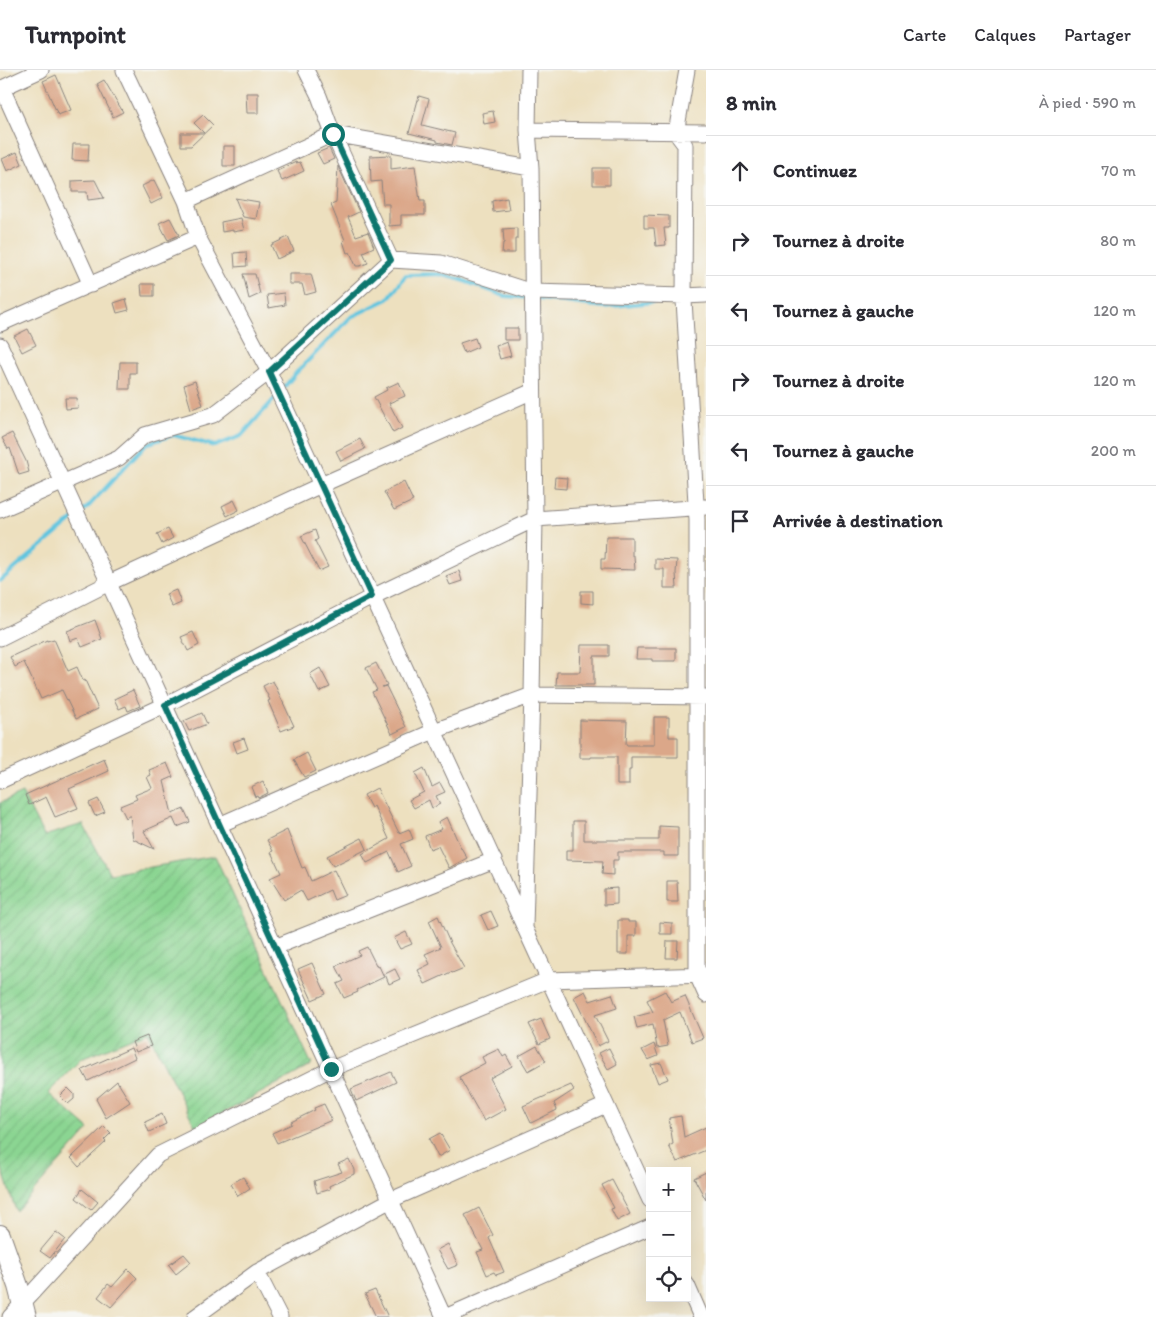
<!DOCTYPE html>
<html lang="fr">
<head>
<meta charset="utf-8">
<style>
  body { margin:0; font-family:Itim,sans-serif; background:#f7f7f7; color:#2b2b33 }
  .controls { position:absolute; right:15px; bottom:15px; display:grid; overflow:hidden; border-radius:0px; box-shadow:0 5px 20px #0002 }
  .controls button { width:45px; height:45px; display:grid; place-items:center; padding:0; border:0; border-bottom:1px solid #e1e1e2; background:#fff; color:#2b2b33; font:25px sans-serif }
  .stop { position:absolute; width:15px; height:15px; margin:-11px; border:4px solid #0f766e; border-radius:50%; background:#fff }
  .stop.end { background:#0f766e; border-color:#fff; box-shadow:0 1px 5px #0008 }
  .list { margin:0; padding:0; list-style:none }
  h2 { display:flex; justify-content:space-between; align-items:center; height:65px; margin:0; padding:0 20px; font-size:21px }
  h2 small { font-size:16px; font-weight:400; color:#7c7c81 }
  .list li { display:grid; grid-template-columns:32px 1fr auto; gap:15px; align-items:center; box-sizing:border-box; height:70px; padding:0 20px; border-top:1px solid #e1e1e2 }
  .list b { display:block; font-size:19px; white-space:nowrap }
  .list em { font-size:16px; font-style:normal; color:#7c7c81 }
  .icon { flex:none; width:28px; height:28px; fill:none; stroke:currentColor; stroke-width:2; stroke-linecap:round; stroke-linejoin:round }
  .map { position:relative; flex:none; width:706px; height:1247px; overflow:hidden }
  header { display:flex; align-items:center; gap:30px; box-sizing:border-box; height:70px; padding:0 25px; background:#fff; border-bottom:1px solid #e1e1e2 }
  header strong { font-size:24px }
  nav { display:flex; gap:28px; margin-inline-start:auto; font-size:18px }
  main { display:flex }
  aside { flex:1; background:#fff }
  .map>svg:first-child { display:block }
  .garden { fill:url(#garden-furrows); stroke:#567c66 }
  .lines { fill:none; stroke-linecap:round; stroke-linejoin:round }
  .stream { stroke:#61c5df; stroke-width:4 }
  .building { fill:#dba789 }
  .street-casing { stroke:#88817d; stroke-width:17 }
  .secondary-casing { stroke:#88817d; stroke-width:22 }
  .street { stroke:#fff; stroke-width:15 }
  .secondary { stroke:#fff; stroke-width:20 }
  .route { stroke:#0f766e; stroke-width:6 }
</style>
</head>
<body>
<header>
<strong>Turnpoint</strong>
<nav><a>Carte</a><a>Calques</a><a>Partager</a></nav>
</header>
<main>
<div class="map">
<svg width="706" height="1247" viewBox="0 0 706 1247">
  <defs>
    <pattern id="garden-furrows" width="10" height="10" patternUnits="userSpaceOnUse" patternTransform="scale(1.25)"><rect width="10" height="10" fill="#8bd592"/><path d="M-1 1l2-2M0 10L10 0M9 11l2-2" fill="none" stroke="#78b77f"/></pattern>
  </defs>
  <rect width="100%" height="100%" fill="#f6f6f2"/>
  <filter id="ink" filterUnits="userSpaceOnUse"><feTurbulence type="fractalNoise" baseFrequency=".02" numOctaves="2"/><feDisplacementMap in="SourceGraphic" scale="10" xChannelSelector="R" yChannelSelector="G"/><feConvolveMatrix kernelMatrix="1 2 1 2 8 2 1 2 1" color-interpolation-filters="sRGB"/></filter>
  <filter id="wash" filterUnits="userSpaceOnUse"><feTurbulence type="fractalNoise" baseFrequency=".0096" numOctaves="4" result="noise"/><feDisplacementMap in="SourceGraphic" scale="20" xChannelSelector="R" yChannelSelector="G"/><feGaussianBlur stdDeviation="1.12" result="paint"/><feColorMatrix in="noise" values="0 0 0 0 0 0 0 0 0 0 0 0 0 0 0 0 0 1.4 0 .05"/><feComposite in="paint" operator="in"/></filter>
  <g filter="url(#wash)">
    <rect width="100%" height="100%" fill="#ede0bf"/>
    <path class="garden" d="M 22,723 L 44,766 L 83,754 L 110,804 L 215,786 L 312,995 L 196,1058 L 148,962 L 81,989 L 48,1023 L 89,1059 L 16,1141 L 0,1093 L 0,733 Z"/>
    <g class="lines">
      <path class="stream" d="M 539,229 L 604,237 L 654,232
        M 281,321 L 296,303 L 351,247 L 388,229 L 406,205 L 439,204 L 459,209 L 505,226 L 530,228
        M 81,443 L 88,437 L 146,374 L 173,365 L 215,376 L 241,366 L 277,326
        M 0,511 L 76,447"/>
    </g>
    <g id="blocks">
      <path class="building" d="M 56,5 L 71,40 L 58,45 L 43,11 Z
        M 104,10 L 123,42 L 113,47 L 97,14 Z
        M 246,23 L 258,23 L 258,43 L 247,43 Z
        M 419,26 L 429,29 L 422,55 L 455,63 L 452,75 L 437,72 L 437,70 L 409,63 Z
        M 493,41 L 495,52 L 484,54 L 482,43 Z
        M 203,45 L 213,55 L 191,76 L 181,76 L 181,63 L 204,63 L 194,53 Z
        M 73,74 L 89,74 L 88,91 L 72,90 Z
        M 223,76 L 235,76 L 235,96 L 223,96 Z
        M 329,78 L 334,89 L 323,94 L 317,83 Z
        M 17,82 L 22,94 L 7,101 L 2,89 Z
        M 391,85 L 391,99 L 415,96 L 420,131 L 425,131 L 425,145 L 401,145 L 401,155 L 389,156 L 389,134 L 383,134 L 381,111 L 371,112 L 370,86 Z
        M 296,92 L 296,93 L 300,92 L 304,101 L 282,111 L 277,101 Z
        M 338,96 L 359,142 L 348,147 L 356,166 L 368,162 L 374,177 L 363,182 L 368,193 L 360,196 L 356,196 L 350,182 L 347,183 L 343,171 L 345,170 L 331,135 L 336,133 Z
        M 593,98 L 610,98 L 610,115 L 593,115 Z
        M 95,110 L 104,128 L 88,130 L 87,122 L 72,122 L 72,111 Z
        M 154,110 L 163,128 L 151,134 L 142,116 Z
        M 235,128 L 259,132 L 256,149 L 243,147 Z
        M 507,128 L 509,140 L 493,142 L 492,131 Z
        M 644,145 L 669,146 L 669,158 L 664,158 L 666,175 L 656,176 L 654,158 L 644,158 Z
        M 170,148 L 179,165 L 168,170 L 159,153 Z
        M 241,148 L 244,160 L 233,162 L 233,160 L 222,162 L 221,152 Z
        M 517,158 L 517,169 L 515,169 L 515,183 L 502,183 L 503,173 L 504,173 L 503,159 Z
        M 288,167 L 294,181 L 277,189 L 271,175 Z
        M 246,182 L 247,196 L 235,197 L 234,183 Z
        M 243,204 L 255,204 L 260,224 L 249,229 Z
        M 289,204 L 311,204 L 316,222 L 305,225 L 302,214 L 289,214 Z
        M 141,214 L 154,214 L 154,226 L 142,226 Z
        M 284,223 L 285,235 L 269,238 L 267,225 Z
        M 126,229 L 129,240 L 117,243 L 114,233 Z
        M 504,258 L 518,258 L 518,270 L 504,270 Z
        M 28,259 L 36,275 L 22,282 L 14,266 Z
        M 475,268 L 478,277 L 464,283 L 460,273 Z
        M 507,272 L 511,286 L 500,289 L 496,276 Z
        M 120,292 L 136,292 L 136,303 L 130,303 L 130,319 L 119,319 Z
        M 195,311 L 203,335 L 191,339 L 184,315 Z
        M 399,312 L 405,326 L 389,333 L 402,358 L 393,363 L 374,327 L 387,320 L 386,318 Z
        M 65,328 L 77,328 L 78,338 L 66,339 Z
        M 12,363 L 26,391 L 29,402 L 19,405 L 10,378 L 8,379 L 2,368 Z
        M 360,369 L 365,379 L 341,391 L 336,381 Z
        M 555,407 L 567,408 L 566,419 L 554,418 Z
        M 404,412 L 413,431 L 394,440 L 384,422 Z
        M 234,430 L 239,440 L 227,446 L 222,436 Z
        M 168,459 L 173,468 L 162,474 L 157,464 Z
        M 315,460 L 318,469 L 315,471 L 328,497 L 319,501 L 301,466 Z
        M 606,467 L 632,467 L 632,486 L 634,486 L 635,500 L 601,499 L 601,489 L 605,489 Z
        M 655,489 L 677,490 L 676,503 L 677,518 L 664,518 L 664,499 L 655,499 Z
        M 459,501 L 462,511 L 450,515 L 446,506 Z
        M 176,520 L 181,533 L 172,537 L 166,524 Z
        M 581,521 L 593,521 L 593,534 L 581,533 Z
        M 95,550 L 102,569 L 82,577 L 78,568 L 70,571 L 67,561 Z
        M 193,562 L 199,575 L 188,581 L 181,567 Z
        M 54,569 L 68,601 L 77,597 L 83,611 L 85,610 L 98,639 L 76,649 L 62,620 L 41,629 L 24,592 L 15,597 L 10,587 L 47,570 L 47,571 Z
        M 581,575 L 609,575 L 609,586 L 594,586 L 594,615 L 556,615 L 557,602 L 580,602 Z
        M 637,578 L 676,578 L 676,591 L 652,591 L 652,589 L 636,589 Z
        M 376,593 L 387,615 L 382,617 L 386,616 L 406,657 L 392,664 L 372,622 L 377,620 L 366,598 Z
        M 320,598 L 330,617 L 319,622 L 310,604 Z
        M 273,611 L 294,656 L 281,661 L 268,631 L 270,630 L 263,616 Z
        M 133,620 L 140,636 L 128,641 L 126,636 L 119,639 L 114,629 Z
        M 202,643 L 207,654 L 189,661 L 184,651 Z
        M 654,647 L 669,647 L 669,667 L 678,667 L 678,687 L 631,687 L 631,700 L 629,700 L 629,715 L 617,715 L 617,687 L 591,687 L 591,688 L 580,688 L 580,650 L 627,651 L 626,675 L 654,675 Z
        M 244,668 L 248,679 L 237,683 L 233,672 Z
        M 307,683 L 316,701 L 304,707 L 294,690 Z
        M 104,689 L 109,701 L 69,719 L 78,738 L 55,747 L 46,727 L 29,735 L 25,725 Z
        M 167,693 L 173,707 L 164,711 L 172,744 L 184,739 L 190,752 L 177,757 L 173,748 L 144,761 L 154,779 L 133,769 L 130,745 L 126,748 L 120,736 L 137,729 L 135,725 L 152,718 L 147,707 L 151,705 L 149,700 Z
        M 424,698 L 432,717 L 440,713 L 445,722 L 436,726 L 440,734 L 432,738 L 429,730 L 414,738 L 409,730 L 424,722 L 415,703 Z
        M 263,711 L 268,723 L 258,728 L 257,726 L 255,727 L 251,717 Z
        M 377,718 L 399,763 L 409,759 L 413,769 L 401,774 L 411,796 L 398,802 L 389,782 L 367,793 L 362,784 L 389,769 L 374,736 L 371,738 L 364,725 Z
        M 98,729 L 105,742 L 95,746 L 89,733 Z
        M 447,747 L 459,774 L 467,788 L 449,798 L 438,776 L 430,779 L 425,766 L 442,759 L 438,752 Z
        M 573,751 L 584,751 L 584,770 L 659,770 L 659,756 L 678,757 L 678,786 L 664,786 L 664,782 L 618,782 L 618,790 L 613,790 L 613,805 L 602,804 L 603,791 L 566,790 L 566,780 L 573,780 Z
        M 287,760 L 302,798 L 305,797 L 311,811 L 334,800 L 346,825 L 334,830 L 330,820 L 307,831 L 301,820 L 284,830 L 270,808 L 281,803 L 271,782 L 273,781 L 267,770 Z
        M 362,768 L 367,779 L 333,796 L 327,786 Z
        M 667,811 L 677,811 L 678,832 L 667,832 Z
        M 617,818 L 617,834 L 604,835 L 604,819 Z
        M 491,841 L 498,856 L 488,860 L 481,845 Z
        M 438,846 L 450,873 L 464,898 L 452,903 L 451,902 L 425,914 L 418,900 L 430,894 L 425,884 L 441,877 L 429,851 Z
        M 618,850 L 628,850 L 628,852 L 636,852 L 636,866 L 628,866 L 628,884 L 618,884 Z
        M 660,852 L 672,853 L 672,864 L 660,864 Z
        M 406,862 L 412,874 L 400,879 L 394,868 Z
        M 667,871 L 678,871 L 677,888 L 666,888 Z
        M 367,877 L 377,897 L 379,896 L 384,907 L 357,920 L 358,922 L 344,928 L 337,914 L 344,911 L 336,896 L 360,885 L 358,881 Z
        M 312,893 L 326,924 L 312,930 L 298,899 Z
        M 395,899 L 400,909 L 389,914 L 385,904 Z
        M 585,921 L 590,931 L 612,924 L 617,938 L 595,945 L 608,971 L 598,976 L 574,927 Z
        M 665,921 L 671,932 L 685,926 L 703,968 L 692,972 L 680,942 L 663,950 L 668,976 L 657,978 L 653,954 L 637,958 L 634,947 L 653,942 L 647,930 Z
        M 541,949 L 550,969 L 539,974 L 529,954 Z
        M 147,966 L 151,976 L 136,982 L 132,972 Z
        M 654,974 L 658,986 L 648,990 L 642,980 Z
        M 537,976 L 546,991 L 528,1001 L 519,986 Z
        M 131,978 L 135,988 L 88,1011 L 82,1000 Z
        M 609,978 L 617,994 L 608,999 L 599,983 Z
        M 499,979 L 503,987 L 506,985 L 512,996 L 490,1008 L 506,1039 L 484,1051 L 459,1007 L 485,993 L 482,987 Z
        M 661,993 L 668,1009 L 658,1013 L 651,995 Z
        M 391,1002 L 396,1012 L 356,1031 L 351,1019 Z
        M 117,1011 L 130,1032 L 106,1048 L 96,1029 Z
        M 571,1015 L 574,1020 L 554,1033 L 557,1040 L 531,1053 L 523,1036 Z
        M 68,1018 L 74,1024 L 74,1029 L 68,1034 L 60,1026 Z
        M 324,1034 L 332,1050 L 277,1073 L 272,1063 L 292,1054 L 291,1052 L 315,1040 L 314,1038 Z
        M 162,1044 L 166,1054 L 149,1062 L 145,1052 Z
        M 681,1046 L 684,1067 L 706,1057 L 706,1080 L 677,1092 L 669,1076 L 673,1074 L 669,1048 Z
        M 104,1056 L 111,1063 L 104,1070 L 106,1072 L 79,1097 L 71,1088 Z
        M 440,1063 L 450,1080 L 438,1087 L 429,1069 Z
        M 349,1089 L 354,1100 L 354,1104 L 329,1116 L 330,1119 L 317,1123 L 314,1111 L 342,1102 L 338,1094 Z
        M 706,1102 L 706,1130 L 694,1108 Z
        M 243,1107 L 250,1118 L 238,1126 L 231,1114 Z
        M 612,1110 L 630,1144 L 617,1151 L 611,1139 L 614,1138 L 602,1115 Z
        M 82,1119 L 98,1132 L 91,1140 L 76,1128 Z
        M 479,1138 L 493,1165 L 489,1168 L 504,1202 L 496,1205 L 494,1202 L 487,1205 L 477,1182 L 483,1180 L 465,1145 Z
        M 56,1162 L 65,1169 L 50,1188 L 40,1181 Z
        M 448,1174 L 458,1195 L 448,1199 L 437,1180 Z
        M 184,1184 L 191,1192 L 176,1204 L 169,1195 Z
        M 128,1199 L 137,1208 L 111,1237 L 98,1227 L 108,1214 L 112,1217 Z
        M 375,1220 L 388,1247 L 376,1247 L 365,1224 Z"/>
    </g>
  </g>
  <g filter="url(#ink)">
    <use href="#blocks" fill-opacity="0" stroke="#88817d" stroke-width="1"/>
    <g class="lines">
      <defs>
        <path id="street" d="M 124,0 L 186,131 L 198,167 L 269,302 L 650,1130
          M 306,0 L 319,26 L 333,64 L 391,190
          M 687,0 L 676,63 L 685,75 L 684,230 L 697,450 L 697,905 L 706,925
          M 2,18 L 91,215
          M 0,19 L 41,0
          M 528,60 L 706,62
          M 186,131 L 333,64 L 531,98
          M 0,254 L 198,167
          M 0,275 L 444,1247
          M 0,440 L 119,388 L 145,365 L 213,345 L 269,302 L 391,190 L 441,193 L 532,222 L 684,226 L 706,225
          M 0,568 L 109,513 L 321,415 L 533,321
          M 0,711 L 165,635 L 372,527 L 535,449 L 706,437
          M 219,755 L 434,661 L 532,625 L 706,627
          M 525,856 L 532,625 L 535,449 L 531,98 L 528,60 L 529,0
          M 275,877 L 494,790
          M 257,1202 L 280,1247
          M 687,1215 L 701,1247
          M 10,1247 L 158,1085 L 331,999 L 548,910 L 706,905
          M 195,1247 L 257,1202 L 391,1130 L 606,1035
          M 445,1247 L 650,1157"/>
        <path id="secondary" d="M 0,1165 L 18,1216 L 26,1247"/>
      </defs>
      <use href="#street" class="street-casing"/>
      <use href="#secondary" class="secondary-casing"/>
      <use href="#street" class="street"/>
      <use href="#secondary" class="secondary"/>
    </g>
  </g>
  <g class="lines" filter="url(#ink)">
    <path class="route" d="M 331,999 L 165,635 L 372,526 L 269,302 L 391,190 L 333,64"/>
  </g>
</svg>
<div class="controls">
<button>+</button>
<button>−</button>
<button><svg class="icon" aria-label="locate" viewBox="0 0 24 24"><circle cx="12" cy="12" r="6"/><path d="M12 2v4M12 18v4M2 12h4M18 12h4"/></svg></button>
</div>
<div class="stop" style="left:333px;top:64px"></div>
<div class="stop end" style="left:331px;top:999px"></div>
</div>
<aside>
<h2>8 min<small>À pied · 590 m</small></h2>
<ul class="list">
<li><svg class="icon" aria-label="ahead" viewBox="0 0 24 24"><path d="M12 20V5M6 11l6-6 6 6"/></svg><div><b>Continuez</b></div><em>70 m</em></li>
<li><svg class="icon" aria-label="right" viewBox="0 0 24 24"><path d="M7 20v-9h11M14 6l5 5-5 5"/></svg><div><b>Tournez à droite</b></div><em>80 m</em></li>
<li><svg class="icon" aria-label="left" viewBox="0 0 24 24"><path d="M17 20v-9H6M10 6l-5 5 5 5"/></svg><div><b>Tournez à gauche</b></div><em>120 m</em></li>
<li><svg class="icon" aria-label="right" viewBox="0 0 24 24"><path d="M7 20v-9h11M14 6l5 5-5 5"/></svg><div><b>Tournez à droite</b></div><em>120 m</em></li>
<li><svg class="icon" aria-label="left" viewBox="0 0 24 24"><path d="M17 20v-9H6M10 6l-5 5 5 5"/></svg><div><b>Tournez à gauche</b></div><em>200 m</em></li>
<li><svg class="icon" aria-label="arrive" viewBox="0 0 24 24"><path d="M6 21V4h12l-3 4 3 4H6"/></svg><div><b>Arrivée à destination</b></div></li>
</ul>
</aside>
</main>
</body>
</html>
